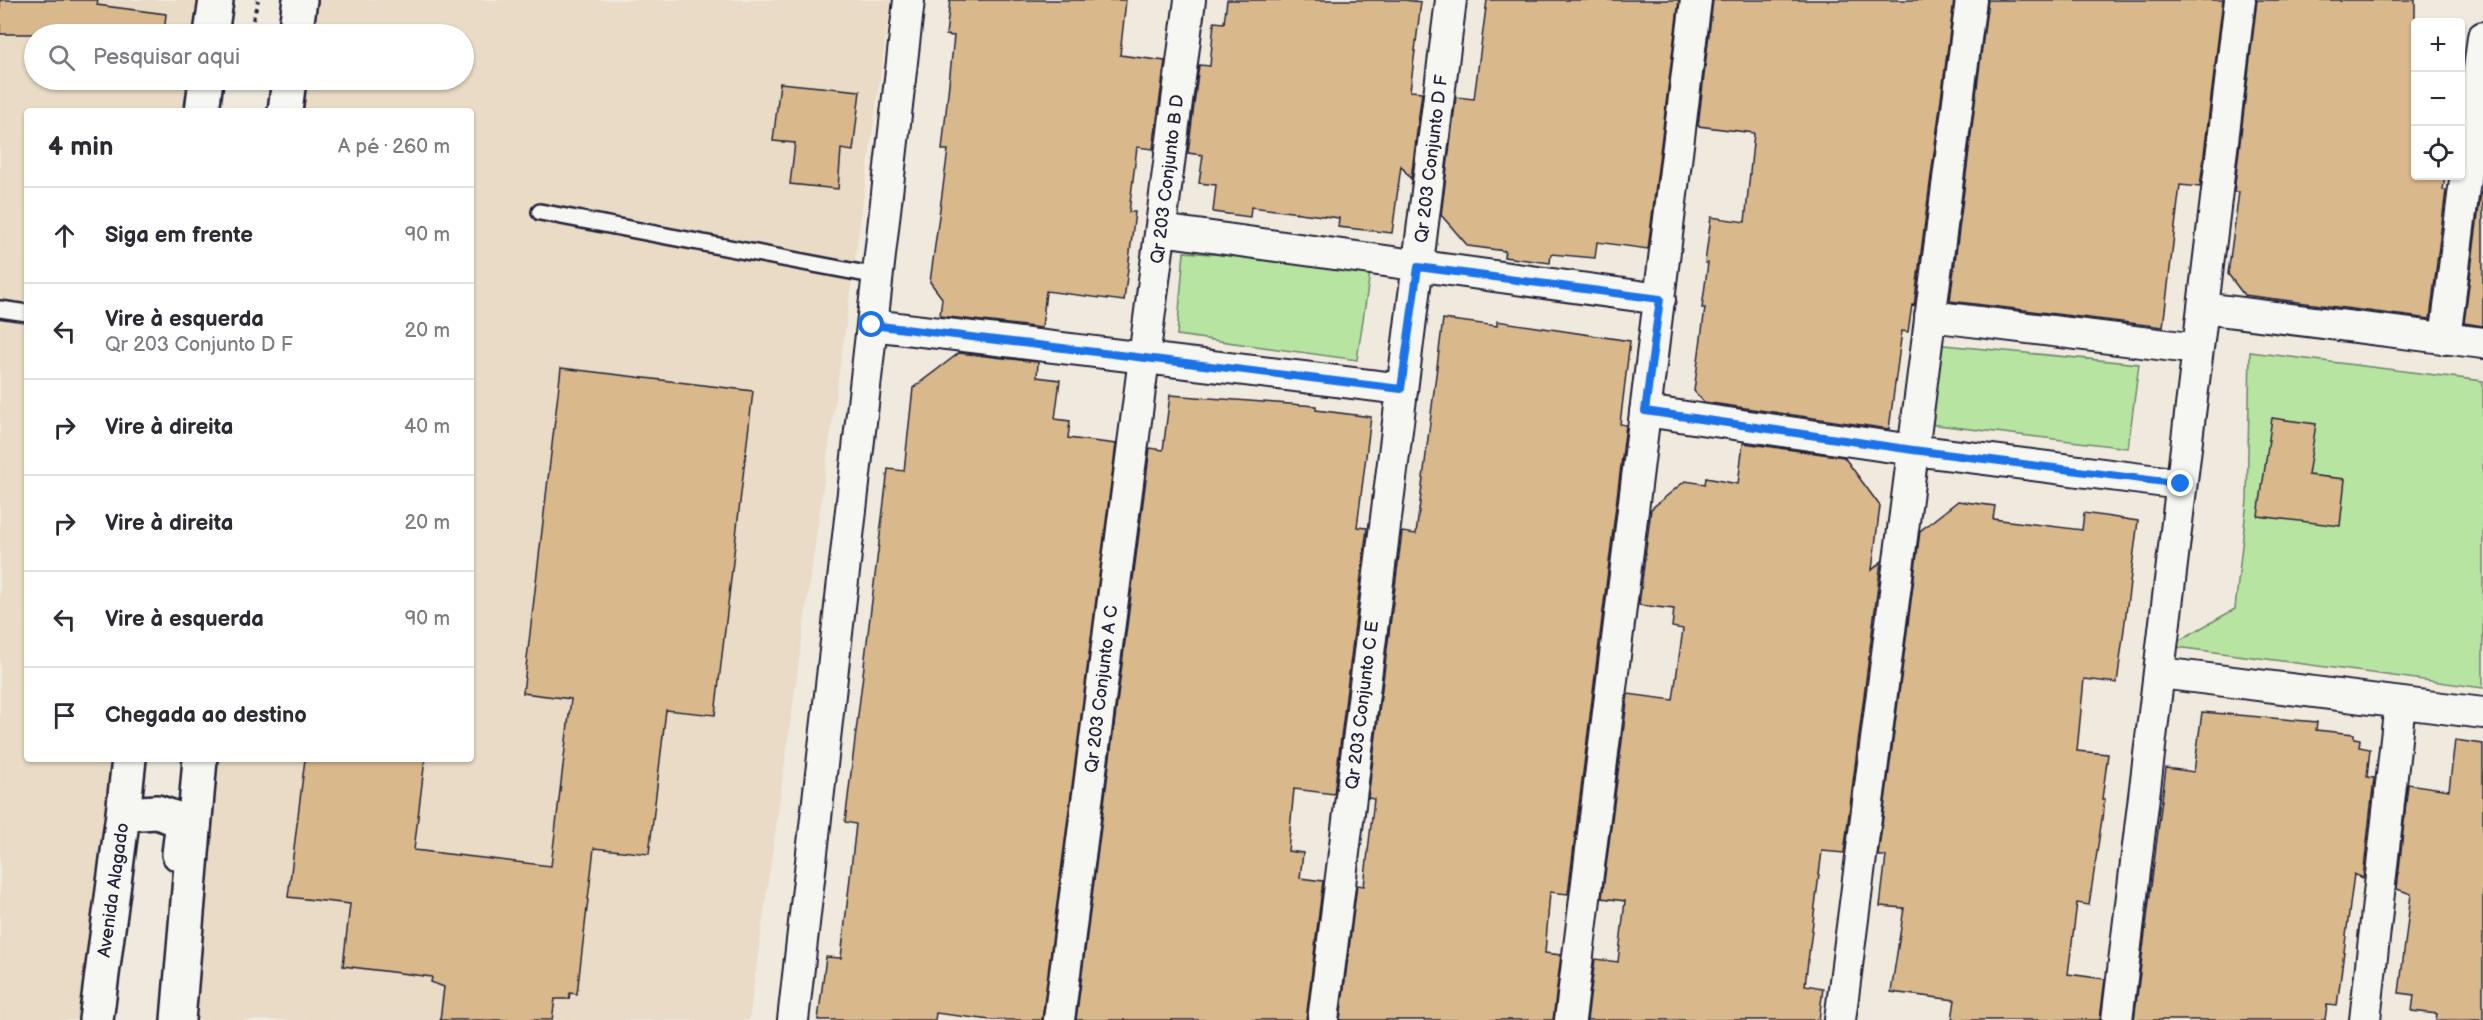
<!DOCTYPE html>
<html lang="pt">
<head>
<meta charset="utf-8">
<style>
  body { margin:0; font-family:"Balsamiq Sans",sans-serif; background:#f2f2f3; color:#2b2b33 }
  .controls { position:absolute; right:18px; top:18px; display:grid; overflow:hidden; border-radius:6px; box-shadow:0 2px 4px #0004 }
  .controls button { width:54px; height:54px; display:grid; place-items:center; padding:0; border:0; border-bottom:2px solid #e1e1e2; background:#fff; color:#2b2b33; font:30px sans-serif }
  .stop { position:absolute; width:18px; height:18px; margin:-14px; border:4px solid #1a73e8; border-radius:50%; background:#fff }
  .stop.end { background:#1a73e8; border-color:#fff; box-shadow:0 2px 6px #0008 }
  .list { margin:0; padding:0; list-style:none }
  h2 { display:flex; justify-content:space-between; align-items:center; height:78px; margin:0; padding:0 24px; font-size:26px }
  h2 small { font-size:20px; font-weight:400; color:#7c7c81 }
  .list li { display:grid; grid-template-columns:39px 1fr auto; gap:18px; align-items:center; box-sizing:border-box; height:96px; padding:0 24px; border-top:2px solid #e1e1e2 }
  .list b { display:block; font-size:22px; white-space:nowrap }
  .list p { margin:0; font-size:20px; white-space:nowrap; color:#7c7c81 }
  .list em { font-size:20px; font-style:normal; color:#7c7c81 }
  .icon { flex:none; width:33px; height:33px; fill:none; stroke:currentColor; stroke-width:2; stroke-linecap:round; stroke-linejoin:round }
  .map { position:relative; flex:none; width:2483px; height:1020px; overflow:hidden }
  .search { position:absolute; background:#fff; box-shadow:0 2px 4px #0004; left:24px; top:24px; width:450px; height:66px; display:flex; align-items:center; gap:15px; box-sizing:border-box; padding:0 21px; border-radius:33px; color:#7c7c81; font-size:22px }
  .panel { position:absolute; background:#fff; box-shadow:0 2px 4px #0004; left:24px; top:108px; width:450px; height:654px; border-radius:6px }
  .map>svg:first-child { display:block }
  .built { fill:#e9dbc5 }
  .green { fill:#b7e4a1; stroke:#6c836e; stroke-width:1.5 }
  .building { fill:#d9b88c; stroke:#22223b; stroke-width:1.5 }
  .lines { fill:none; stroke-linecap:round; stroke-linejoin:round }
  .service-casing { stroke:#22223b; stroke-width:20 }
  .minor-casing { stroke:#22223b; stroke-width:34 }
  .secondary-casing { stroke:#22223b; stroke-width:38 }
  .path { stroke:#22223b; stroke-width:4; stroke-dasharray:4.5 4.5; stroke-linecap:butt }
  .service { stroke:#f6f6f2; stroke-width:15 }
  .minor { stroke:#f6f6f2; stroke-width:30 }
  .secondary { stroke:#f6f6f2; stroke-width:33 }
  .route { stroke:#1a73e8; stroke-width:8 }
  .labels { text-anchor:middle; stroke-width:4.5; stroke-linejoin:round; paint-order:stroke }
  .street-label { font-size:18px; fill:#22223b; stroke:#f6f6f2 }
</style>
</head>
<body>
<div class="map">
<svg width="2483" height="1020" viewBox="0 0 2483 1020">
  <rect width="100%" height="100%" fill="#f0eade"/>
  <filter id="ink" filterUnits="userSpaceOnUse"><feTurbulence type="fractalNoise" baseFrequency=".0167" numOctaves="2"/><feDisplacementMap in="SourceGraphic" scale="12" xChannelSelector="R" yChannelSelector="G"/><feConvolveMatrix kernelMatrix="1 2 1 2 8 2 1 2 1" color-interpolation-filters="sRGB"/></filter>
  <g filter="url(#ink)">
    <path class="built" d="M 0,0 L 219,0 L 214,34 L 34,34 L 34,80 L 209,80 L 205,111 L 27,111 L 27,759 L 126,759 L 94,1020 L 0,1020 Z
      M 306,0 L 891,0 L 749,1020 L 181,1020 L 213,759 L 471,759 L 471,111 L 293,111 L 296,80 L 464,80 L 464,34 L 302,34 Z"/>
    <path class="green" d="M 1184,252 L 1371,266 L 1357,360 L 1177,335 Z
      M 1934,344 L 2139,364 L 2128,448 L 1921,423 Z
      M 2250,352 L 2483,381 L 2483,688 L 2169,646 L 2235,609 L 2247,500 Z"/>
    <path class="building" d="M 0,0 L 98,0 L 97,5 L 166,14 L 164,34 L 0,34 Z
      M 950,0 L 1126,0 L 1120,55 L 1165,61 L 1153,149 L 1137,147 L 1129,212 L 1135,212 L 1124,301 L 1046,291 L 1042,328 L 940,316 L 942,298 L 930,282 L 948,150 L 942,150 L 954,36 L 946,35 Z
      M 1227,0 L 1404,0 L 1421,2 L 1410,91 L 1422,92 L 1411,179 L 1401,166 L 1392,233 L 1338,227 L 1339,218 L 1251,207 L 1250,217 L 1213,212 L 1216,185 L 1199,183 L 1203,155 L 1188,153 L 1199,65 L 1210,66 L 1214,22 L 1224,23 Z
      M 1487,0 L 1679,0 L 1648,249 L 1597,242 L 1595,258 L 1551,254 L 1550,263 L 1504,257 L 1505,251 L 1468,246 L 1441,215 L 1456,97 L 1474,99 Z
      M 1713,0 L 1954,0 L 1914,306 L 1912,305 L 1908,332 L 1902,331 L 1889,429 L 1704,402 L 1694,391 L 1705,308 L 1702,308 L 1708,263 L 1705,263 L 1711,217 L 1745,222 L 1754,133 L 1698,126 Z
      M 1988,0 L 2223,0 L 2200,187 L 2180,185 L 2163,327 L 1950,301 Z
      M 2257,0 L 2415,0 L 2415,176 L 2445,176 L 2443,190 L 2446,190 L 2430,319 L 2244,295 L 2228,274 L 2239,192 L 2234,192 Z
      M 780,83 L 860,91 L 853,151 L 841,149 L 838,189 L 790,184 L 795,143 L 773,141 Z
      M 2481,192 L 2483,192 L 2483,326 L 2464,323 Z
      M 1443,319 L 1497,326 L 1497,321 L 1630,341 L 1620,424 L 1626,425 L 1568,894 L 1550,892 L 1545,953 L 1561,955 L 1553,1020 L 1340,1020 L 1357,885 L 1364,886 L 1374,799 L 1368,798 L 1402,532 L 1416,534 Z
      M 959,353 L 1038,362 L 1037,377 L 1060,380 L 1055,419 L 1070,421 L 1068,438 L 1116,444 L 1042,1020 L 991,1020 L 936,1013 L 935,1020 L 818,1020 L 826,957 L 841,958 L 856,824 L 845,822 L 888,469 L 904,471 L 913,388 Z
      M 561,368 L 753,391 L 715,715 L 666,710 L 649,854 L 594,848 L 577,994 L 570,993 L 569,999 L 555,999 L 552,1020 L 440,1020 L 444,987 L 431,982 L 432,977 L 343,966 L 350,904 L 288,897 L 305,759 L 425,759 L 414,850 L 551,866 L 571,699 L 523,693 Z
      M 1170,395 L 1316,406 L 1316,410 L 1371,417 L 1357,527 L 1367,528 L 1334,794 L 1294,789 L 1288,851 L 1303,853 L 1300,878 L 1323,881 L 1306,1020 L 1076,1020 L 1150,448 L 1163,450 Z
      M 2272,418 L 2316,424 L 2308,475 L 2345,479 L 2340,526 L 2258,516 Z
      M 1743,443 L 1844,457 L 1880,506 L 1872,570 L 1881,562 L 1844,853 L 1822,851 L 1805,985 L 1823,988 L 1819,1020 L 1587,1020 L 1595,959 L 1618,962 L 1625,901 L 1602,898 L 1628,694 L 1673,700 L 1683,629 L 1672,627 L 1674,609 L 1639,605 L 1651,509 L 1685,481 L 1705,484 L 1706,478 L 1738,484 Z
      M 1958,501 L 1995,506 L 1993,519 L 2082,530 L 2084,513 L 2138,521 L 2117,683 L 2084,679 L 2077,751 L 2108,754 L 2102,799 L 2105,799 L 2089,905 L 2077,903 L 2068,974 L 2105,979 L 2100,1020 L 1952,1020 L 1955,1000 L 1891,992 L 1904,908 L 1880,906 L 1886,856 L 1878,856 L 1920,531 Z
      M 2202,712 L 2317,722 L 2316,730 L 2354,734 L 2354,738 L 2360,739 L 2359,747 L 2370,749 L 2367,777 L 2374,778 L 2363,878 L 2354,874 L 2337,1006 L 2327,1005 L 2325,1020 L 2134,1020 L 2166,768 L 2194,772 Z
      M 2455,740 L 2483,744 L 2483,1020 L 2436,1020 L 2437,1014 L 2412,1011 L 2414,995 L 2399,993 L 2411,894 L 2397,889 L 2408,784 L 2449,790 Z"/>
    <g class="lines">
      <defs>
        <path id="service" d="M 540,212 L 877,276
          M 0,309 L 27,313"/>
        <path id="minor" d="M 1161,230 L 1660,299
          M 2203,308 L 2483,343
          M 1930,316 L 2198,349
          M 872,325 L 1402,389
          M 2445,339 L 2483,37
          M 1645,411 L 1913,450 L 2181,484
          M 2160,673 L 2483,713
          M 793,1020 L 909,0
          M 1059,1020 L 1190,0
          M 1323,1020 L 1451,0
          M 1570,1020 L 1696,0
          M 1840,1020 L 1971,0
          M 2117,1020 L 2240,0
          M 2365,1020 L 2400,703"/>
        <path id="secondary" d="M 211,34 L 216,0
          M 295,34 L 300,0
          M 202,111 L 206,80
          M 285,111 L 289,80
          M 123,814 L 157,812 L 183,821 L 179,854
          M 96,1020 L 123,814 L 129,759
          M 178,1020 L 200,759"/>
      </defs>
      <use href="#service" class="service-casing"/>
      <use href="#minor" class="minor-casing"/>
      <use href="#secondary" class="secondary-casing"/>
      <path class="path" d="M 253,20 L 258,0"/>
      <use href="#service" class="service"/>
      <use href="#minor" class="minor"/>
      <use href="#secondary" class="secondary"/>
    </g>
  </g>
  <g class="lines" filter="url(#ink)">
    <path class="route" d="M 872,325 L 1401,389 L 1418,267 L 1660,299 L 1645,411 L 1913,450 L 2181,484"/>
  </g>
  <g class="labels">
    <g class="street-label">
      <text transform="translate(1431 159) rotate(-83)" y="6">Qr 203 Conjunto D F</text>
      <text transform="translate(1167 179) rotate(-83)" y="6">Qr 203 Conjunto B D</text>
      <text transform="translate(1101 689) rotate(-83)" y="6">Qr 203 Conjunto A C</text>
      <text transform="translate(1362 705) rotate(-83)" y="6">Qr 203 Conjunto C E</text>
      <text transform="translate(113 890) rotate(-82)" y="6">Avenida Alagado</text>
    </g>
  </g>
</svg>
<div class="controls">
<button>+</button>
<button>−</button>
<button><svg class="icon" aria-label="locate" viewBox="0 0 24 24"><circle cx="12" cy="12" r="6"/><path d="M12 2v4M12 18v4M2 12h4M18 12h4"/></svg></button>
</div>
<div class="stop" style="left:872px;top:325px"></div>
<div class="stop end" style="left:2181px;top:484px"></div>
<div class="search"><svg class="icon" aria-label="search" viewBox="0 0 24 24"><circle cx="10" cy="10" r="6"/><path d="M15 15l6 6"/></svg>Pesquisar aqui</div>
<section class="panel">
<h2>4 min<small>A pé · 260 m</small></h2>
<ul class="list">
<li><svg class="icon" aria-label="ahead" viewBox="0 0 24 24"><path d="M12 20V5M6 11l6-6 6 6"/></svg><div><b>Siga em frente</b></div><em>90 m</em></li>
<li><svg class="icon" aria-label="left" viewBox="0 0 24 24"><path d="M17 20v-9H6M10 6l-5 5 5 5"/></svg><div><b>Vire à esquerda</b><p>Qr 203 Conjunto D F</p></div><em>20 m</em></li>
<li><svg class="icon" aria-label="right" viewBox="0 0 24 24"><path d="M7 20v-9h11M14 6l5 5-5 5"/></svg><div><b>Vire à direita</b></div><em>40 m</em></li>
<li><svg class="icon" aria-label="right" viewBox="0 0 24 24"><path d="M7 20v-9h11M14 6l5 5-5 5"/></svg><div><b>Vire à direita</b></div><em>20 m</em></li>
<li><svg class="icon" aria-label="left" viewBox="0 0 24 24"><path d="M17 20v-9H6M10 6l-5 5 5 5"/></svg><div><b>Vire à esquerda</b></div><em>90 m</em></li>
<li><svg class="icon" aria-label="arrive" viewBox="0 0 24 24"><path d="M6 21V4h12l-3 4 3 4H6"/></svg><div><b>Chegada ao destino</b></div></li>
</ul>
</section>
</div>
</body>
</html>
